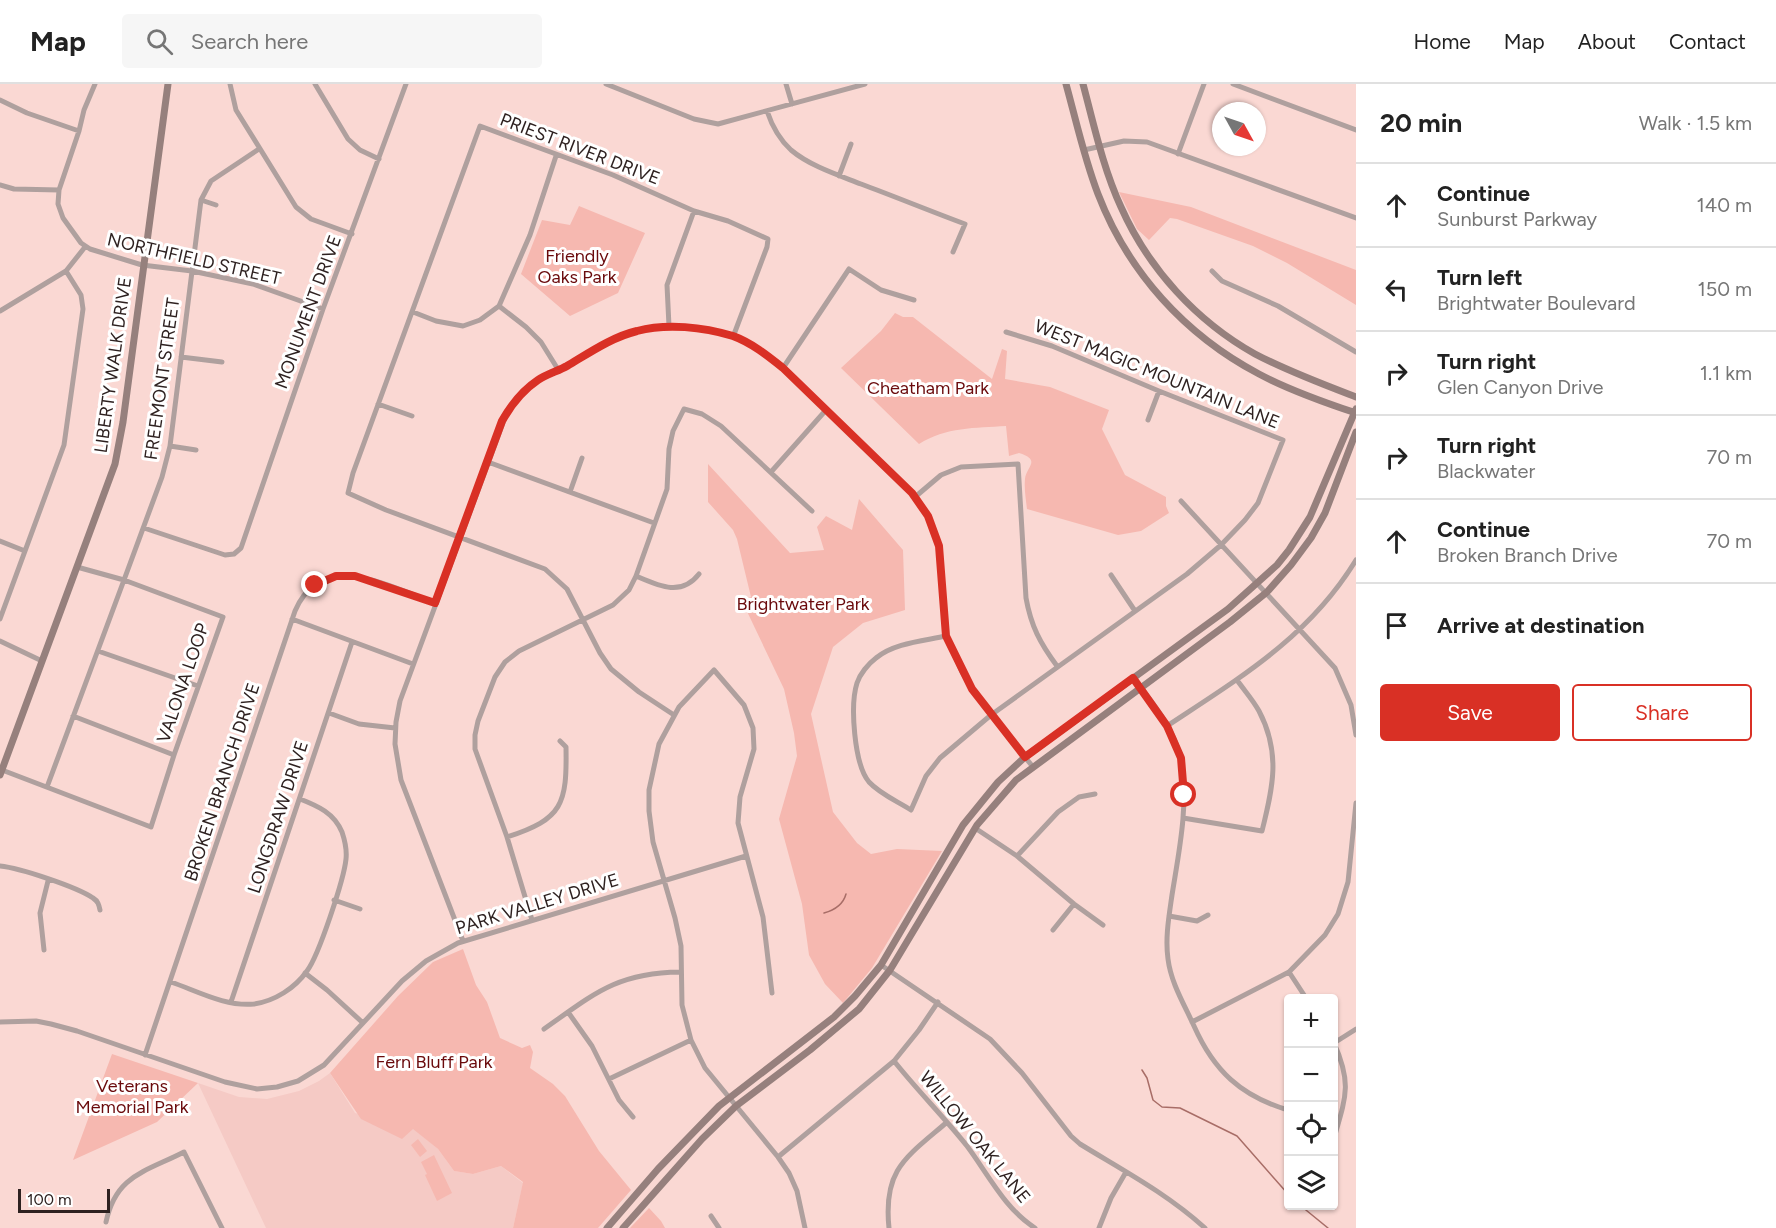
<!DOCTYPE html>
<html lang="en">
<head>
<meta charset="utf-8">
<style>
  body { margin:0; font-family:Figtree,sans-serif; background:#f6f6f6; color:#222 }
  .controls { position:absolute; right:18px; bottom:18px; display:grid; overflow:hidden; border-radius:6px; box-shadow:0 2px 4px #0004 }
  .controls button { width:54px; height:54px; display:grid; place-items:center; padding:0; border:0; border-bottom:2px solid #e0e0e0; background:#fff; color:#222; font:30px sans-serif }
  .compass { position:absolute; left:1212px; top:18px; width:54px; height:54px; border-radius:50%; background:#fff; box-shadow:0 2px 4px #0004; rotate:130deg }
  .scale { position:absolute; left:18px; bottom:15px; width:92px; box-sizing:border-box; padding-left:6px; border:3px solid #2e2120; border-top:0; font-size:16px; line-height:21px; white-space:nowrap; color:#2e2120; -webkit-text-stroke:4px #fff; paint-order:stroke }
  .stop { position:absolute; width:18px; height:18px; margin:-14px; border:4px solid #d93025; border-radius:50%; background:#fff }
  .stop.end { background:#d93025; border-color:#fff; box-shadow:0 2px 6px #0008 }
  .list { margin:0; padding:0; list-style:none }
  h2 { display:flex; justify-content:space-between; align-items:center; height:78px; margin:0; padding:0 24px; font-size:26px }
  h2 small { font-size:20px; font-weight:400; color:#767676 }
  .list li { display:grid; grid-template-columns:39px 1fr auto; gap:18px; align-items:center; box-sizing:border-box; height:84px; padding:0 24px; border-top:2px solid #e0e0e0 }
  .list b { display:block; font-size:22px; white-space:nowrap }
  .list p { margin:0; font-size:20px; white-space:nowrap; color:#767676 }
  .list em { font-size:20px; font-style:normal; color:#767676 }
  .actions { display:flex; gap:12px; padding:18px 24px }
  .actions a { flex:1; padding:14px 0; border:2px solid #d93025; border-radius:6px; text-align:center; font-size:21px; color:#d93025 }
  .actions .main { background:#d93025; color:#fff }
  .icon { flex:none; width:33px; height:33px; fill:none; stroke:currentColor; stroke-width:2; stroke-linecap:round; stroke-linejoin:round }
  .map { position:relative; flex:none; width:1356px; height:1144px; overflow:hidden }
  header { display:flex; align-items:center; gap:36px; box-sizing:border-box; height:84px; padding:0 30px; background:#fff; border-bottom:2px solid #e0e0e0 }
  header strong { font-size:28px }
  nav { display:flex; gap:33px; margin-inline-start:auto; font-size:21px }
  .search { width:420px; height:54px; background:#f6f6f6; display:flex; align-items:center; gap:15px; box-sizing:border-box; padding:0 21px; border-radius:6px; color:#767676; font-size:22px }
  main { display:flex }
  aside { flex:1; background:#fff }
  .map>svg:first-child { display:block }
  .built { fill:#f5cac5 }
  .green { fill:#f6b8b0 }
  .lines { fill:none; stroke-linecap:round; stroke-linejoin:round }
  .stream { stroke:#a86d67; stroke-width:1.5 }
  .street { stroke:#afa09e; stroke-width:5 }
  .secondary { stroke:#96807d; stroke-width:7 }
  .route { stroke:#d93025; stroke-width:8 }
  .labels { text-anchor:middle; stroke-width:6; stroke-linejoin:round; paint-order:stroke }
  .street-label { font-size:18px; fill:#2e2120; stroke:#fff }
  .park-label { font-size:18px; fill:#6a0a0c; stroke:#fff }
</style>
</head>
<body>
<header>
<strong>Map</strong>
<div class="search"><svg class="icon" aria-label="search" viewBox="0 0 24 24"><circle cx="10" cy="10" r="6"/><path d="M15 15l6 6"/></svg>Search here</div>
<nav><a>Home</a><a>Map</a><a>About</a><a>Contact</a></nav>
</header>
<main>
<div class="map">
<svg width="1356" height="1144" viewBox="0 0 1356 1144">
  <rect width="100%" height="100%" fill="#fad8d3"/>
  <path class="built" d="M 330,989 L 355,1029 L 413,1044 L 438,1065 L 454,1087 L 473,1090 L 501,1082 L 523,1099 L 513,1144 L 266,1144 L 198,999 L 239,1013 L 267,1015 L 299,1007 L 319,997 Z"/>
  <path class="green" d="M 1119,108 L 1191,123 L 1356,186 L 1356,221 L 1287,179 L 1253,162 L 1177,135 L 1170,134 L 1149,156 L 1137,145 Z
    M 579,122 L 645,149 L 618,209 L 570,232 L 521,190 L 542,136 L 570,141 Z
    M 895,229 L 903,233 L 913,233 L 992,295 L 1002,265 L 1007,267 L 1005,295 L 1050,303 L 1109,326 L 1102,345 L 1125,391 L 1166,413 L 1166,422 L 1169,429 L 1141,447 L 1118,451 L 1027,425 C 1026,416 1024,405 1025,395 C 1026,383 1042,376 1019,369 L 1009,372 L 1006,342 C 975,344 946,343 919,360 L 841,284 L 881,247 Z
    M 708,380 L 790,469 L 824,466 L 817,443 L 826,432 L 852,446 L 859,415 L 903,466 L 905,526 L 863,539 L 833,563 L 811,630 L 833,728 L 857,759 L 871,770 L 897,765 L 942,767 L 872,884 L 843,919 L 825,900 L 809,871 L 802,820 L 779,735 L 797,672 L 794,649 L 784,605 L 742,517 L 751,513 L 737,455 L 733,446 L 708,418 Z
    M 463,865 L 476,901 L 487,918 L 500,954 L 522,964 L 530,961 L 533,968 L 530,984 L 553,1000 L 565,1012 L 599,1067 L 631,1106 L 598,1144 L 513,1144 L 523,1098 L 501,1082 L 473,1090 L 454,1087 L 438,1065 L 413,1045 L 402,1055 L 361,1035 L 330,989 L 398,912 L 433,878 Z
    M 112,970 L 198,999 L 157,1038 L 73,1076 Z
    M 418,1055 L 427,1067 L 420,1073 L 411,1061 Z
    M 434,1071 L 452,1109 L 437,1117 L 425,1091 L 427,1090 L 421,1078 Z
    M 649,1124 L 661,1137 L 665,1144 L 630,1144 Z"/>
  <g class="lines">
    <path class="stream" d="M 824,829 C 835,826 843,821 846,810
      M 1142,986 L 1147,994 L 1153,1016 L 1162,1023 L 1180,1024 L 1237,1052 L 1288,1110
      M 1301,1122 L 1328,1144"/>
    <path class="street" d="M 95,0 L 84,26 L 79,47 L 59,106 L 58,120 L 63,134 L 81,159 L 90,165 L 142,181 L 192,187 L 253,200 L 323,225
      M 230,0 L 236,26 L 296,123 L 311,135 L 352,150
      M 315,0 L 348,55 L 360,66 L 379,75
      M 606,0 L 694,35 L 718,40 L 865,0
      M 786,0 L 792,20
      M 1233,0 L 1356,46
      M 0,16 L 27,29 L 79,47
      M 767,27 C 772,42 779,55 791,66 C 810,82 838,91 861,100 C 896,113 930,127 965,140 L 953,168
      M 1084,66 L 1124,57 L 1147,58 L 1356,134
      M 1178,70 L 1204,0
      M 839,92 L 851,60
      M 0,101 L 14,105 L 59,106
      M 201,116 L 216,121
      M 1212,187 L 1222,197 L 1278,222 L 1356,268
      M 499,222 L 526,243 L 541,258 L 559,287
      M 0,227 L 66,187 L 85,163
      M 413,228 L 436,237 L 463,242 L 480,236 L 499,222 L 530,151 L 556,72
      M 669,242 L 667,201 L 694,127
      M 181,273 L 222,278
      M 783,284 L 849,185 L 881,206 L 914,216
      M 378,320 L 412,332
      M 1148,336 L 1159,307
      M 170,362 L 196,366
      M 488,378 L 654,439
      M 771,388 L 826,326
      M 570,408 L 582,374
      M 915,413 L 941,391 L 961,383 L 1018,380 L 1026,514 C 1031,542 1040,559 1057,582
      M 1181,417 L 1335,584 L 1351,621 L 1356,651
      M 144,444 L 225,471 L 234,470 L 241,464 L 323,225 L 406,0
      M 0,457 L 25,467
      M 77,483 L 124,496 L 162,393 L 170,362 L 201,116 L 211,97 L 259,65
      M 1111,491 L 1135,527
      M 636,492 C 659,502 681,513 699,490
      M 0,535 L 64,361 L 83,225 L 81,211 L 66,187
      M 292,535 L 413,580
      M 946,552 C 923,557 894,559 876,574 C 868,580 860,590 857,599 C 850,621 854,680 869,698 C 880,710 897,717 911,726 L 926,692 L 940,674 L 991,631 L 1187,490 L 1221,461 L 1245,436 L 1258,419 L 1283,356 L 1159,307 L 1052,262 L 1006,248
      M 0,557 L 42,577
      M 98,567 L 198,602
      M 1133,594 C 1152,617 1175,646 1181,676 C 1189,721 1179,767 1172,811 C 1169,832 1165,854 1168,875 C 1171,899 1184,920 1194,942 C 1214,987 1241,1012 1288,1026
      M 329,629 L 359,640 L 395,644
      M 674,631 L 639,608 L 611,585 L 600,569 L 567,505 L 545,485 L 386,426 L 348,409 L 353,389 L 480,42 L 613,91 L 694,127 L 728,137 L 768,155 L 767,163 L 733,253
      M 73,632 L 174,671
      M 1167,642 C 1241,593 1309,553 1356,476
      M 2,686 L 151,743 L 174,671 L 223,533 L 124,496 L 47,703
      M 1183,734 L 1262,747 C 1273,703 1281,669 1259,627 C 1253,616 1244,606 1237,596
      M 975,744 L 1017,772 L 1074,820 L 1103,841
      M 507,753 C 563,735 567,720 566,663 L 560,657
      M 1017,772 L 1058,728 L 1079,713 L 1095,710
      M 0,782 C 20,784 77,803 93,814 C 98,817 99,821 100,826
      M 334,816 L 360,825
      M 1169,832 L 1197,837 L 1208,831
      M 532,836 L 507,753 L 475,665 L 475,651 L 478,637 L 495,593 L 505,578 L 519,567 L 613,521 L 629,506 L 636,492 L 667,405 L 669,365 L 673,347 L 684,325 L 702,330 L 721,342 L 812,427
      M 1053,846 L 1074,820
      M 463,857 L 401,696 L 395,660 L 396,638 L 400,617 L 507,328 C 515,316 526,304 539,296 C 549,289 561,285 572,279 C 592,267 614,252 637,247 C 667,239 703,243 733,253 C 752,259 768,272 783,284 L 912,409 L 928,432 L 939,462 L 946,552 L 962,588 L 972,605 L 991,631 L 1033,683
      M 44,866 L 40,829 L 48,797
      M 881,881 L 990,955 L 1022,989 L 1071,1052 L 1080,1060 C 1124,1087 1166,1109 1205,1144
      M 1289,888 L 1306,914
      M 305,889 L 327,906 L 363,939
      M 171,898 C 197,907 226,923 254,920 C 275,917 295,904 307,887 C 319,871 344,795 346,775 C 347,766 345,757 342,748 C 334,729 318,722 300,715
      M 772,909 L 763,833 L 738,739 L 740,713 L 754,665 L 753,644 L 744,621 L 714,586 L 679,623 L 659,660 L 649,706 L 649,727 L 653,758 L 675,834 L 681,862 L 682,921 L 691,956 L 705,984 L 778,1073 L 789,1089 L 797,1107 L 805,1144
      M 231,918 L 352,558
      M 568,928 L 592,962 L 619,1016 L 633,1033
      M 0,938 L 36,937 L 51,940 L 77,947 L 225,998 L 257,1005 L 277,1003 L 298,997 L 324,981 L 402,897 L 426,877 L 458,859 L 746,772
      M 1192,938 L 1289,888 L 1325,851 L 1338,830 L 1348,798 L 1356,719
      M 544,945 C 594,910 616,889 680,888
      M 1334,959 C 1352,999 1346,1013 1334,1054
      M 1334,959 L 1356,945
      M 145,971 L 295,527 C 322,464 390,503 435,519
      M 894,977 C 917,1006 944,1033 967,1062 C 988,1090 1005,1125 1035,1144
      M 609,995 L 691,956
      M 778,1073 L 894,977 L 919,946 L 938,918
      M 711,1132 L 719,1144
      M 106,1138 C 116,1091 145,1088 184,1068 L 222,1144
      M 889,1144 C 883,1086 905,1074 946,1039
      M 1099,1144 L 1111,1114 L 1126,1088"/>
    <path class="secondary" d="M 1066,0 C 1076,36 1084,74 1098,110 C 1128,188 1185,251 1259,290 C 1289,306 1323,318 1356,329
      M 1083,0 C 1094,41 1103,84 1121,123 C 1148,184 1196,237 1255,270 C 1287,287 1322,300 1356,313
      M 0,691 L 115,380 L 123,338 L 168,0
      M 607,1144 L 658,1085 L 719,1022 L 834,933 L 855,912 L 881,881 L 963,741 L 998,698 L 1025,673 L 1228,525 L 1277,481 L 1289,466 L 1310,433 L 1356,325
      M 623,1144 L 702,1055 L 736,1022 L 810,966 L 859,925 L 890,886 L 977,741 L 1016,696 L 1230,538 L 1267,508 L 1291,481 L 1311,454 L 1325,429 L 1356,348"/>
  </g>
  <g class="lines">
    <path class="route" d="M 315,501 L 336,492 L 355,492 L 435,519 L 502,337 C 511,321 523,306 538,296 C 547,290 558,287 567,282 C 589,269 612,253 637,247 C 667,239 703,243 733,252 C 752,259 768,272 783,284 L 912,409 L 928,432 L 939,462 L 946,552 L 972,605 L 1025,673 L 1133,594 L 1167,642 L 1181,674 L 1184,711"/>
  </g>
  <g class="labels">
    <g class="street-label">
      <text transform="translate(580 65) rotate(21)" y="6">PRIEST RIVER DRIVE</text>
      <text transform="translate(194 175) rotate(13)" y="6">NORTHFIELD STREET</text>
      <text transform="translate(308 228) rotate(-70)" y="6">MONUMENT DRIVE</text>
      <text transform="translate(113 281) rotate(-82)" y="6">LIBERTY WALK DRIVE</text>
      <text transform="translate(1157 290) rotate(22)" y="6">WEST MAGIC MOUNTAIN LANE</text>
      <text transform="translate(162 295) rotate(-82)" y="6">FREEMONT STREET</text>
      <text transform="translate(183 599) rotate(-71)" y="6">VALONA LOOP</text>
      <text transform="translate(222 698) rotate(-72)" y="6">BROKEN BRANCH DRIVE</text>
      <text transform="translate(278 733) rotate(-72)" y="6">LONGDRAW DRIVE</text>
      <text transform="translate(537 820) rotate(-17)" y="6">PARK VALLEY DRIVE</text>
      <text transform="translate(975 1053) rotate(51)" y="6">WILLOW OAK LANE</text>
    </g>
    <g class="park-label">
      <text x="577" y="178">Friendly<tspan x="577" dy="21">Oaks Park</tspan></text>
      <text x="928" y="310">Cheatham Park</text>
      <text x="803" y="526">Brightwater Park</text>
      <text x="434" y="984">Fern Bluff Park</text>
      <text x="132" y="1008">Veterans<tspan x="132" dy="21">Memorial Park</tspan></text>
    </g>
  </g>
</svg>
<div class="controls">
<button>+</button>
<button>−</button>
<button><svg class="icon" aria-label="locate" viewBox="0 0 24 24"><circle cx="12" cy="12" r="6"/><path d="M12 2v4M12 18v4M2 12h4M18 12h4"/></svg></button>
<button><svg class="icon" aria-label="layers" viewBox="0 0 24 24"><path d="M12 4l9 5-9 5-9-5zM3 14l9 5 9-5"/></svg></button>
</div>
<svg class="compass" viewBox="-18 -18 36 36"><path d="M0-13l5 13h-10z" fill="#e53935"/><path d="M0 13l5-13h-10z" fill="#767676"/></svg>
<div class="scale">100 m</div>
<div class="stop" style="left:1184px;top:711px"></div>
<div class="stop end" style="left:315px;top:501px"></div>
</div>
<aside>
<h2>20 min<small>Walk · 1.5 km</small></h2>
<ul class="list">
<li><svg class="icon" aria-label="ahead" viewBox="0 0 24 24"><path d="M12 20V5M6 11l6-6 6 6"/></svg><div><b>Continue</b><p>Sunburst Parkway</p></div><em>140 m</em></li>
<li><svg class="icon" aria-label="left" viewBox="0 0 24 24"><path d="M17 20v-9H6M10 6l-5 5 5 5"/></svg><div><b>Turn left</b><p>Brightwater Boulevard</p></div><em>150 m</em></li>
<li><svg class="icon" aria-label="right" viewBox="0 0 24 24"><path d="M7 20v-9h11M14 6l5 5-5 5"/></svg><div><b>Turn right</b><p>Glen Canyon Drive</p></div><em>1.1 km</em></li>
<li><svg class="icon" aria-label="right" viewBox="0 0 24 24"><path d="M7 20v-9h11M14 6l5 5-5 5"/></svg><div><b>Turn right</b><p>Blackwater</p></div><em>70 m</em></li>
<li><svg class="icon" aria-label="ahead" viewBox="0 0 24 24"><path d="M12 20V5M6 11l6-6 6 6"/></svg><div><b>Continue</b><p>Broken Branch Drive</p></div><em>70 m</em></li>
<li><svg class="icon" aria-label="arrive" viewBox="0 0 24 24"><path d="M6 21V4h12l-3 4 3 4H6"/></svg><div><b>Arrive at destination</b></div></li>
</ul>
<div class="actions"><a class="main">Save</a><a>Share</a></div>
</aside>
</main>
</body>
</html>
